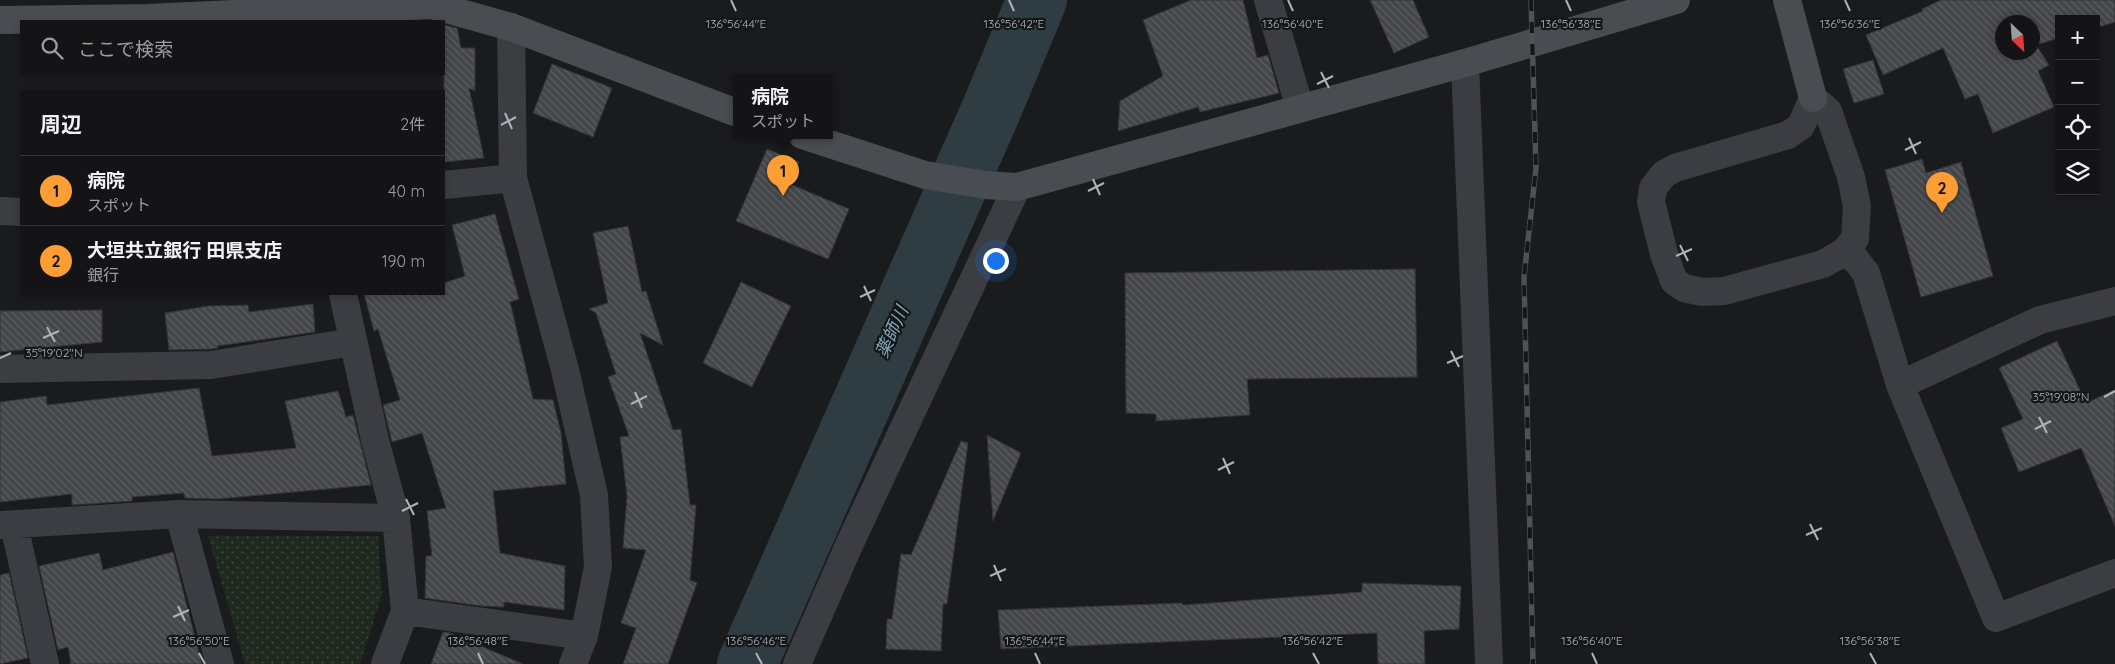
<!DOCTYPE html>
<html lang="ja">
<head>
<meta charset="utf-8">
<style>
  body { margin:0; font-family:Quicksand,"Noto Sans JP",sans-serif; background:#212123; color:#f1f3f6 }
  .controls { position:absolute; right:15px; top:15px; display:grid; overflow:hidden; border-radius:0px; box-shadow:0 2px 8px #0003 }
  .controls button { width:45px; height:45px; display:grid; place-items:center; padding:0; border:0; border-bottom:1px solid #333335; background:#141416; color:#f1f3f6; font:25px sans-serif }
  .compass { position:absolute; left:1995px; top:15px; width:45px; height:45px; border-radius:50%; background:#141416; box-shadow:0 2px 8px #0003; rotate:155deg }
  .you { position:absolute; left:995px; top:260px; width:18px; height:18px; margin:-12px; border:4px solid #fff; border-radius:50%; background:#1a73e8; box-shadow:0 0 0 8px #1a73e833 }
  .badge { display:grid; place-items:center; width:32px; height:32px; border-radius:50%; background:#fc9e34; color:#111; font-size:16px; font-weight:700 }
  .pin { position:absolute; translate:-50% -41px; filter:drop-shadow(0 1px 2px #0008) }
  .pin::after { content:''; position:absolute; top:26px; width:18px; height:15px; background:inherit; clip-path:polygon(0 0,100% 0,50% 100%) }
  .popup { position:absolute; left:733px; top:74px; width:100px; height:65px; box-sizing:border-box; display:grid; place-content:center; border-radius:0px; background:#141416; filter:drop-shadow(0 1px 4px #0005); font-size:16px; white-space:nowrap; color:#9d9ea1 }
  .popup b { font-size:19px; color:#f1f3f6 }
  .popup::after { content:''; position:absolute; left:50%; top:100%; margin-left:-10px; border:10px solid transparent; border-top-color:#141416 }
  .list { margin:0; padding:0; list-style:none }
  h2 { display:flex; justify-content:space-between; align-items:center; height:65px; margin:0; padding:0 20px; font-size:21px }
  h2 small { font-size:16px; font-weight:400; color:#9d9ea1 }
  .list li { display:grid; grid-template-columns:32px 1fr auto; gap:15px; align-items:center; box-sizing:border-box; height:70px; padding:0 20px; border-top:1px solid #333335 }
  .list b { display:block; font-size:19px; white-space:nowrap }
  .list p { margin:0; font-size:16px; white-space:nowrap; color:#9d9ea1 }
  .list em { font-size:16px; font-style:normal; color:#9d9ea1 }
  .icon { flex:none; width:28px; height:28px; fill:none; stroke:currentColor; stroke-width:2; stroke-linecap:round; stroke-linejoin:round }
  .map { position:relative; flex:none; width:2115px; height:664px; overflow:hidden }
  .search { position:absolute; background:#141416; box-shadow:0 2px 8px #0003; left:20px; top:20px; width:425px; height:55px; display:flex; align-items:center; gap:12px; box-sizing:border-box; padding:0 18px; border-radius:0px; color:#9d9ea1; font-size:19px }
  .panel { position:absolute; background:#141416; box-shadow:0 2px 8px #0003; left:20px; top:90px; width:425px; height:205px; border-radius:0px }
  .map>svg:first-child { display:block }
  .park { fill:url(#park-dots) }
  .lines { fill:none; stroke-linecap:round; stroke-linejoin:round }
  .river { stroke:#2f3c42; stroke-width:60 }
  .building { fill:url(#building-back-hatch); stroke:#343539; fill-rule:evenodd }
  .street { stroke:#3b3d42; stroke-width:28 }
  .secondary { stroke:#494d52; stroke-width:28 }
  .rail-casing { stroke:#4e5257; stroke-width:5.5 }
  .rail { stroke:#151618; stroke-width:4; stroke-dasharray:11; stroke-linecap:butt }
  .ticks { fill:none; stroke:#adb4bd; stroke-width:2 }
  .labels { text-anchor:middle; stroke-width:4.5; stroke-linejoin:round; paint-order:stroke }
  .water-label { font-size:18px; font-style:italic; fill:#82a7b9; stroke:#151618 }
  .ticks-label { font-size:12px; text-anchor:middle; fill:#adb4bd; stroke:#151618; stroke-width:4.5; stroke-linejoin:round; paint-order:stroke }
</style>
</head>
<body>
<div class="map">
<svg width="2115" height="664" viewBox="0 0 2115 664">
  <defs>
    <pattern id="park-dots" width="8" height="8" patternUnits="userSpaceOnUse" patternTransform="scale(1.25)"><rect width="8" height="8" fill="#202920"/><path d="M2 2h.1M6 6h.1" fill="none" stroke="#3e463e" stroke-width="1.8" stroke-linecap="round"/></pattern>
    <pattern id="building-back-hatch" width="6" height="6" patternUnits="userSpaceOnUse" patternTransform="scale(1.25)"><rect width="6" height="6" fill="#44464a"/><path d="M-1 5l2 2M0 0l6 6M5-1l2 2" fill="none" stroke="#5c5e62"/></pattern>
  </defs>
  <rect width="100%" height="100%" fill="#1a1b1d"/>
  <path class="park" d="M 208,536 L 378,536 L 382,595 L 360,664 L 245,664 Z"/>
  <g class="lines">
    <path class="river" d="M 747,664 L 992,108 L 1037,0"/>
  </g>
  <path class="building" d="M 1191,0 L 1243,0 L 1257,58 L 1268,55 L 1279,93 L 1200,112 L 1198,107 L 1118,131 L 1120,101 L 1163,76 L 1143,20 Z
    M 1370,0 L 1413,0 L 1429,37 L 1394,53 Z
    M 1941,0 L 2115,0 L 2115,22 L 2096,28 L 2096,19 L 2059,19 L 2059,38 L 2036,45 L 2049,65 L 2038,71 L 2054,107 L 1993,133 L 1978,94 L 1965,99 L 1943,48 L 1883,75 L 1866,35 L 1923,11 L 1922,9 ZM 2002,22 L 2032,22 L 2032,52 L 2002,52 Z
    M 444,25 L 457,28 L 461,48 L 475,48 L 475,91 L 469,88 L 484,158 L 444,162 Z
    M 1873,60 L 1884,94 L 1854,103 L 1843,69 Z
    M 552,64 L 612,88 L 593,137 L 533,113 Z
    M 767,149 L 799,162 L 790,184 L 849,209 L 828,259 L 736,221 Z
    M 1922,159 L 1926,173 L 1961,162 L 1993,276 L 1921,297 L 1885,170 Z
    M 495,214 L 519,299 L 510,302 L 533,399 L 553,400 L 561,433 L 566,484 L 493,491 L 500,553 L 565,566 L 564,610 L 504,602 L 504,607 L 482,606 L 425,598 L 426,556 L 432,556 L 427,511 L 446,508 L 422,433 L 392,442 L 383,405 L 400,400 L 378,329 L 374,331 L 364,294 L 444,294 L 444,283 L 465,276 L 452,225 Z
    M 628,226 L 642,292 L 646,291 L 663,345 L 640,333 L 673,430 L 681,429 L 690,505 L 696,505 L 690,580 L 697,583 L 668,664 L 623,664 L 636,628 L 621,623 L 646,550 L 623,548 L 627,496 L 620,437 L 629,436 L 608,377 L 616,374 L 596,313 L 589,309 L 608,303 L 593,233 Z
    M 1415,269 L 1417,377 L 1247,379 L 1250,415 L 1156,421 L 1156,414 L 1126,413 L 1125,273 Z
    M 741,282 L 791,306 L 752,387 L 703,363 Z
    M 313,304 L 315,332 L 217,346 L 218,348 L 211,349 L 169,350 L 165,313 L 208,306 L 248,305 L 249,312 Z
    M 102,310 L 102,342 L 0,352 L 0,311 Z
    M 2057,341 L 2086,403 L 2115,390 L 2115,526 L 2081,448 L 2019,472 L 2001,428 L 2023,419 L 1999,368 Z
    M 199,388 L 212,456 L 296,448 L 285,401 L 338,391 L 346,417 L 353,415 L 371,485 L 217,499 L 185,498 L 184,493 L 132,497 L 132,501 L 72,505 L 72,494 L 0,502 L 0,402 L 46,396 L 47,405 Z
    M 987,435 L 1021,453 L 993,521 Z
    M 961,441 L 968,443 L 947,604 L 943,604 L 941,651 L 886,649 L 887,619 L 892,619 L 901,554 L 911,555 Z
    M 173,552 L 202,664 L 71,664 L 68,647 L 58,650 L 39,566 L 99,553 L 103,570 Z
    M 9,573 L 28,658 L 0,664 L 0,575 Z
    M 1362,583 L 1461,586 L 1459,629 L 1424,631 L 1425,664 L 1378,664 L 1377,633 L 1001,649 L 998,610 L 1182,603 L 1183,605 L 1362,592 Z
    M 443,632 L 450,633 L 523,664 L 431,664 Z"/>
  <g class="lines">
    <path class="street" d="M 1268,0 L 1300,108
      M 511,27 L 513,178 L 565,370 L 594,495 L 598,567 L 584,636 L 573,664
      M 1465,63 L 1489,664
      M 1813,98 L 1828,111 L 1851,177 L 1857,206 L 1855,239 L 1844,252 L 1823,264 L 1724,291 L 1702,292 L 1684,288 L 1674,281 L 1664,254 L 1651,202 L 1653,188 L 1664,174 L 1675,168 L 1788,135 L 1801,126 Z
      M 444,185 L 513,178
      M 0,211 L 21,212
      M 1844,252 L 1856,260 L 1866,273 L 1900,385 L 2040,320 L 2115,301
      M 343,294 L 375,440 L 396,518 L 405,611 L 385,664
      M 0,369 L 211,365 L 353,342
      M 1900,385 L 1996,618 L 2115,573
      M 179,514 L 220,664
      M 0,525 L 179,514 L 396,518
      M 14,525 L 45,664
      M 405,611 L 584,636
      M 797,664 L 850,543 L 1017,187"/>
    <path class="secondary" d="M 1787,0 L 1813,98
      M 0,20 L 147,18 L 432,5 L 511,27 L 737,113
      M 802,135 L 925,175 L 985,185 L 1017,187 L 1465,63 L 1676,0"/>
    <defs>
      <path id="rail" d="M 1531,0 L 1536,168 L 1524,277 L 1533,664"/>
    </defs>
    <use href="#rail" class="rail-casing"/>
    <use href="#rail" class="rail"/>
  </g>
  <path class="ticks" d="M 731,0 L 736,11M 1009,0 L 1014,11M 1288,0 L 1293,11M 1566,0 L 1571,11M 1845,0 L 1850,11M 1321,72 L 1329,88M 1317,84 L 1333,76M 505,113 L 512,129M 501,125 L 516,117M 1909,138 L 1916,154M 1905,150 L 1921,142M 1093,179 L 1100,195M 1088,191 L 1104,183M 1680,245 L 1688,261M 1676,256 L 1692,249M 864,286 L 871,301M 860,297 L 875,290M 47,327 L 55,342M 43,338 L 59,331M 1451,351 L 1459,367M 0,358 L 11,353M 1447,363 L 1463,356M 635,392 L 642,408M 2104,397 L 2115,391M 631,404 L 647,396M 2039,417 L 2047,433M 2035,429 L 2051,421M 1223,458 L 1230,474M 1218,470 L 1234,462M 406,499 L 414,515M 402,511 L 418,503M 1810,524 L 1818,540M 1806,535 L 1822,528M 994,565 L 1001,581M 990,576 L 1006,569M 178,606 L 185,621M 173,617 L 189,610M 199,653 L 205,664M 478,653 L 483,664M 756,653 L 762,664M 1035,653 L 1040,664M 1313,653 L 1319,664M 1592,653 L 1597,664M 1870,653 L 1876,664"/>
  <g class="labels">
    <g class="water-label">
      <text transform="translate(892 332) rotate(-66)" y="6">薬師川</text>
    </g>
  </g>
  <g class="ticks-label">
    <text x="736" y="28">136°56'44"E</text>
    <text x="1014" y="28">136°56'42"E</text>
    <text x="1293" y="28">136°56'40"E</text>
    <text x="1571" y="28">136°56'38"E</text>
    <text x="1850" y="28">136°56'36"E</text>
    <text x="54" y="357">35°19'02"N</text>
    <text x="2061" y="401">35°19'08"N</text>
    <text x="756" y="645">136°56'46"E</text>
    <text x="1313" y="645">136°56'42"E</text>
    <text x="199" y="645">136°56'50"E</text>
    <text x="478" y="645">136°56'48"E</text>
    <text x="1035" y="645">136°56'44"E</text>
    <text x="1592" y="645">136°56'40"E</text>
    <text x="1870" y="645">136°56'38"E</text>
  </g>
</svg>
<div class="controls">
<button>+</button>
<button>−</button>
<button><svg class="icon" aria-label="locate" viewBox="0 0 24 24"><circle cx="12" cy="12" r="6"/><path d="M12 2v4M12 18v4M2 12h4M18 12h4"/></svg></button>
<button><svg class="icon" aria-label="layers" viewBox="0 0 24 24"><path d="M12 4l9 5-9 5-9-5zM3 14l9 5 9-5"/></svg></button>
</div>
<svg class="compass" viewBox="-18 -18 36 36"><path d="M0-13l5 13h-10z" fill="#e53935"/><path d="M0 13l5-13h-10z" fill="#9d9ea1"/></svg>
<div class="you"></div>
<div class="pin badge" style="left:783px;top:196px">1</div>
<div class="popup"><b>病院</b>スポット</div>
<div class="pin badge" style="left:1942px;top:213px">2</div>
<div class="search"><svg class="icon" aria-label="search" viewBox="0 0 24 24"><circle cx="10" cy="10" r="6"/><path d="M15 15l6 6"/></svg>ここで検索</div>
<section class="panel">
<h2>周辺<small>2件</small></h2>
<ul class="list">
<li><span class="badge">1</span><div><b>病院</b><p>スポット</p></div><em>40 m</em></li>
<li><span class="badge">2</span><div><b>大垣共立銀行 田県支店</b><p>銀行</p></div><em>190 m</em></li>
</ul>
</section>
</div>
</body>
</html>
